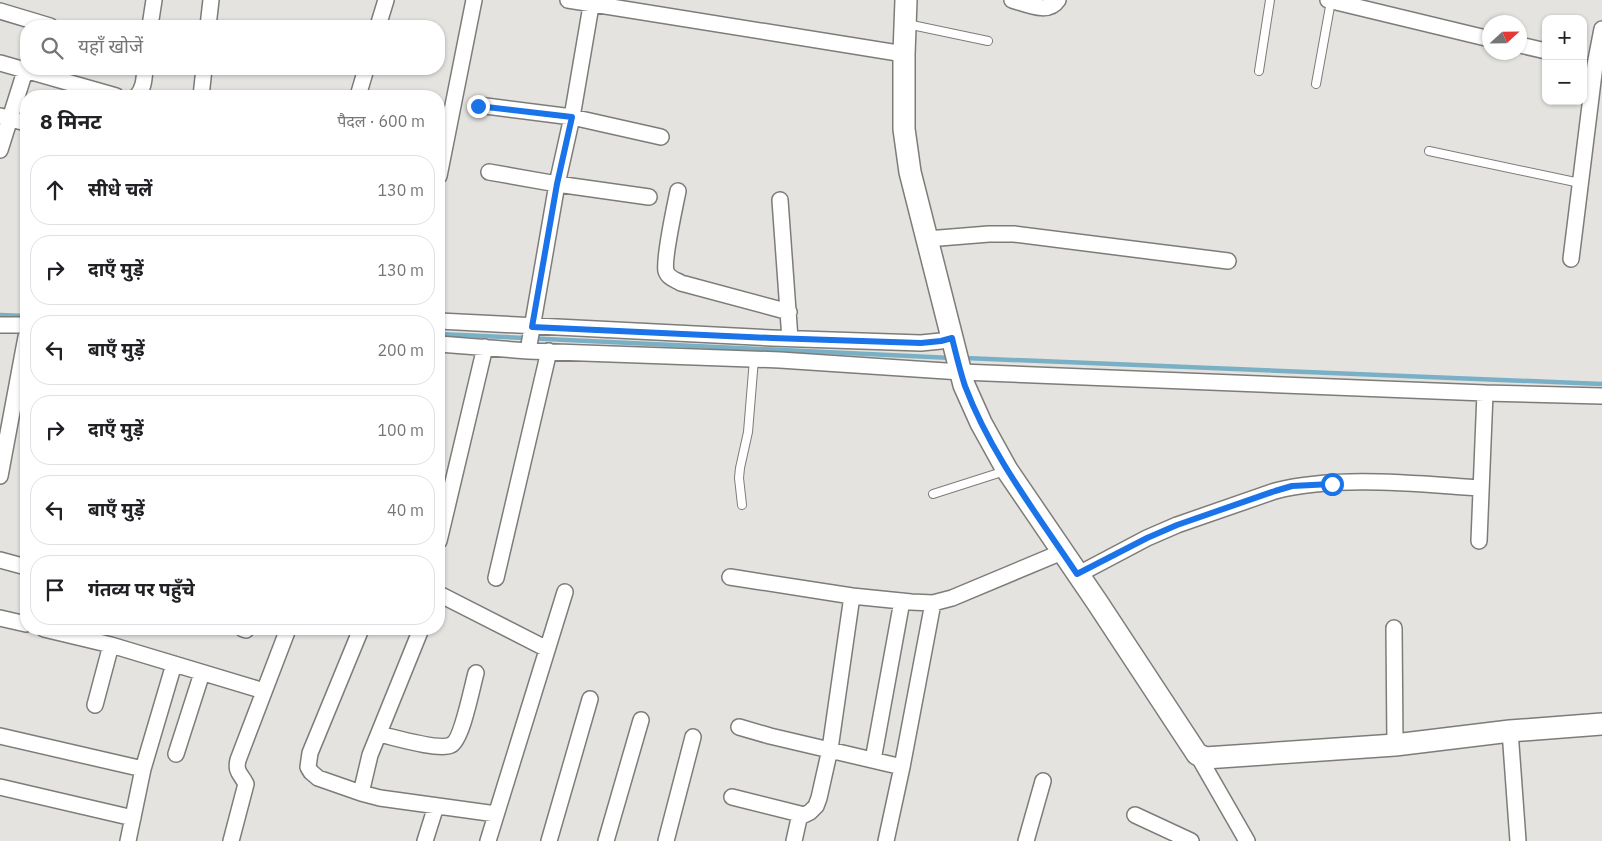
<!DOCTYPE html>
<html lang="hi">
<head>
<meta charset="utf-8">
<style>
  body { margin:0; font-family:"IBM Plex Sans","Noto Sans Devanagari",sans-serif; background:#f6f6f6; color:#202124 }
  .controls { position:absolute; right:15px; top:15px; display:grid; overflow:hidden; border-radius:10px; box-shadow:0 1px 4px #0004 }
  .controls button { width:45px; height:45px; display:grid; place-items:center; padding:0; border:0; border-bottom:1px solid #e0e0e0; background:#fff; color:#202124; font:25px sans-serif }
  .compass { position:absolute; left:1482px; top:15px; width:45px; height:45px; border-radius:50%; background:#fff; box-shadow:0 1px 4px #0004; rotate:68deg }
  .stop { position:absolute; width:15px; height:15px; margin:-11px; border:4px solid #1a73e8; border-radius:50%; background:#fff }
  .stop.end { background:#1a73e8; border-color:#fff; box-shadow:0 1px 5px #0008 }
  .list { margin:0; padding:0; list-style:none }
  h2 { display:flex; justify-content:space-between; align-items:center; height:65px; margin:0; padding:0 20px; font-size:21px }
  h2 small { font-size:16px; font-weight:400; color:#757577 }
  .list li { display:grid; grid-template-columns:32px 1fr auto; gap:15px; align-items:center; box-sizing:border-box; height:70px; margin:0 10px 10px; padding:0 10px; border:1px solid #e0e0e0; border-radius:20px }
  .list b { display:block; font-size:19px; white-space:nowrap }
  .list em { font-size:16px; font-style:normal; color:#757577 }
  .icon { flex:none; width:28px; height:28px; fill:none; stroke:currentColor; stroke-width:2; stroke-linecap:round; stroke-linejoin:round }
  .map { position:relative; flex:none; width:1602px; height:841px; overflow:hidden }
  .search { position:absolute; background:#fff; box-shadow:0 1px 4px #0004; left:20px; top:20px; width:425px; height:55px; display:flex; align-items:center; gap:12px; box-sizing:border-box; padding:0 18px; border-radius:20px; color:#757577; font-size:19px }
  .panel { position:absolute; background:#fff; box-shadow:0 1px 4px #0004; left:20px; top:90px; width:425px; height:545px; border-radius:20px }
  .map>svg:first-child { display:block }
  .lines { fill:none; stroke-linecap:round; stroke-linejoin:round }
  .stream { stroke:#7ab0c5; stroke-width:4.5 }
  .lane-casing { stroke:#7d7c79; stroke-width:10 }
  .street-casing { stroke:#7d7c79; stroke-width:18 }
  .secondary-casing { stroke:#7d7c79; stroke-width:24 }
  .lane { stroke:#fff; stroke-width:8 }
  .street { stroke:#fff; stroke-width:15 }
  .secondary { stroke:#fff; stroke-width:21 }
  .route { stroke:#1a73e8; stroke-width:6 }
</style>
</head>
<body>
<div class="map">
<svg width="1602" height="841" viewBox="0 0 1602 841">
  <rect width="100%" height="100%" fill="#e4e3e0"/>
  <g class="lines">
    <path class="stream" d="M 0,315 L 26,316
      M 439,334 L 952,358
      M 965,358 L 1602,384"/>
    <defs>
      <path id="lane" d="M 907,24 L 988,41
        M 1259,71 L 1270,0
        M 1316,84 L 1331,1
        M 1429,151 L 1580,183
        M 933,494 L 1005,471
        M 742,505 L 739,478 L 740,468 L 748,432 L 754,359"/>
      <path id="street" d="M 568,0 L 904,54
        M 1012,0 C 1027,4 1048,15 1058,0
        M 1328,0 L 1490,39
        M 0,11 L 50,26
        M 150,26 L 154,0
        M 208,26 L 211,0
        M 378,26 L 386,0
        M 1520,45 L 1546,51
        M 0,63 L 116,96
        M 137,96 C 144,88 144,79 145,69
        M 201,96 L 204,69
        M 358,96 L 366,69
        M 478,105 L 572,117 L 661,137
        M 0,116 L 26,123
        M 0,150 L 26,68
        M 489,172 L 557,184 L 649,197
        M 439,176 L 474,0
        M 678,191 C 675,206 663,260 666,271 C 668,278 676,280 681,283 L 789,312
        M 780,200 L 790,339
        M 927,239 L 989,234 L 1014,234 L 1228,261
        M 1571,259 L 1595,65 L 1602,29
        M 439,321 L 772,338 L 921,343 L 941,341 L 952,338
        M 0,325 L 26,325
        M 439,344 L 528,351 L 780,360 L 961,372 L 1485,393 L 1602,396
        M 528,351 L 557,184 L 572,117 L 592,0
        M 0,476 L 26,337
        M 439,541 L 485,347
        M 1479,541 L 1485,393
        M 0,560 L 26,567
        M 1077,575 L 1147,538 L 1177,525 L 1275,491 C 1339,475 1416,484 1481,488
        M 730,577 L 852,596 L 911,602 L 933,603 L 952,598 L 1062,552
        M 496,578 L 549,351
        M 439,594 L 547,649
        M 0,618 L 26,624
        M 1394,628 L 1395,745
        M 44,629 L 111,645 L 264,691
        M 243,629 L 246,630
        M 361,629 L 310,753 L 308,767 L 311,772 L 318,778 L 361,793 L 380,798 L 496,814
        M 95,705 L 111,645
        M 739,727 L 770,736 L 902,767
        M 1510,731 L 1518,841
        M 379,734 C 393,737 439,751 451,745 C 462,740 472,687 476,673
        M 0,736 L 143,769
        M 176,754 L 202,673
        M 1197,754 L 1247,841
        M 873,760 L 902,601
        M 0,787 L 133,818
        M 361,793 L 370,755 L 421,629
        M 732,797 L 804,815 L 810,812 L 816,806 L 819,798 L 830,749 L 852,596
        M 1135,815 L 1191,841
        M 128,841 L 143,769 L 174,664
        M 231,841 L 246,784 C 241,774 235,772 238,760 L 288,629
        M 425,841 L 436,806
        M 488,841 L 565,592
        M 549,841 L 590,699
        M 606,841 L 641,720
        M 666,841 L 693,737
        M 794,841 L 800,814
        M 886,841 L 902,767 L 933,603
        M 1026,841 L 1043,781"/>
      <path id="secondary" d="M 906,0 L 904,54 L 904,129 L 910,172 L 964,385 L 981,423 L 1007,470 L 1097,602 L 1197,754 L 1205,758 L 1395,745 L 1510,731 L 1602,724"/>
    </defs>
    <use href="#lane" class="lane-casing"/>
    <use href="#street" class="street-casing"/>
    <use href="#secondary" class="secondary-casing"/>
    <use href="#lane" class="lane"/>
    <use href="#street" class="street"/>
    <use href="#secondary" class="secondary"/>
  </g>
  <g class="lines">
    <path class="route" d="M 478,106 L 572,117 L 557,184 L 532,327 L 772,338 L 921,343 L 941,341 L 952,338 C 956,354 960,371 965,386 C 991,455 1037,514 1077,574 L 1147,538 L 1177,525 L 1275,491 L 1292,486 L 1332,484"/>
  </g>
</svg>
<div class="controls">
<button>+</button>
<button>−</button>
</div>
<svg class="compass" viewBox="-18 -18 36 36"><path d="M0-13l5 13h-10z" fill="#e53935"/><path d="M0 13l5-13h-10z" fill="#757577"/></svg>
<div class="stop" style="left:1332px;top:484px"></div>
<div class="stop end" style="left:478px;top:106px"></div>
<div class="search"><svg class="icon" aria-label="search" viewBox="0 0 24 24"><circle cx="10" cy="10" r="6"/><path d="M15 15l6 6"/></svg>यहाँ खोजें</div>
<section class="panel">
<h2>8 मिनट<small>पैदल · 600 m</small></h2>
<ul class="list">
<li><svg class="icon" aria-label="ahead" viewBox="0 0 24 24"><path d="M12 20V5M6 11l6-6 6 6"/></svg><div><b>सीधे चलें</b></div><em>130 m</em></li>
<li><svg class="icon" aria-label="right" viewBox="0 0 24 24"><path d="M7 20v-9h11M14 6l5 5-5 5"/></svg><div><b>दाएँ मुड़ें</b></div><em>130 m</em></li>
<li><svg class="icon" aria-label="left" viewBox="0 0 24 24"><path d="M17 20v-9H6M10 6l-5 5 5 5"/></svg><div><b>बाएँ मुड़ें</b></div><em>200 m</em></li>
<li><svg class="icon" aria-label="right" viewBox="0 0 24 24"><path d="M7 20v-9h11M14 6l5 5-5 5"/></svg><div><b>दाएँ मुड़ें</b></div><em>100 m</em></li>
<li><svg class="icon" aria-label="left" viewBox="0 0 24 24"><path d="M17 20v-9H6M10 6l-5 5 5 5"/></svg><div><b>बाएँ मुड़ें</b></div><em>40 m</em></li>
<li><svg class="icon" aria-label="arrive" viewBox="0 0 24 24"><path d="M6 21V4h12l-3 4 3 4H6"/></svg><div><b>गंतव्य पर पहुँचे</b></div></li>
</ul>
</section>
</div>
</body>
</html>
